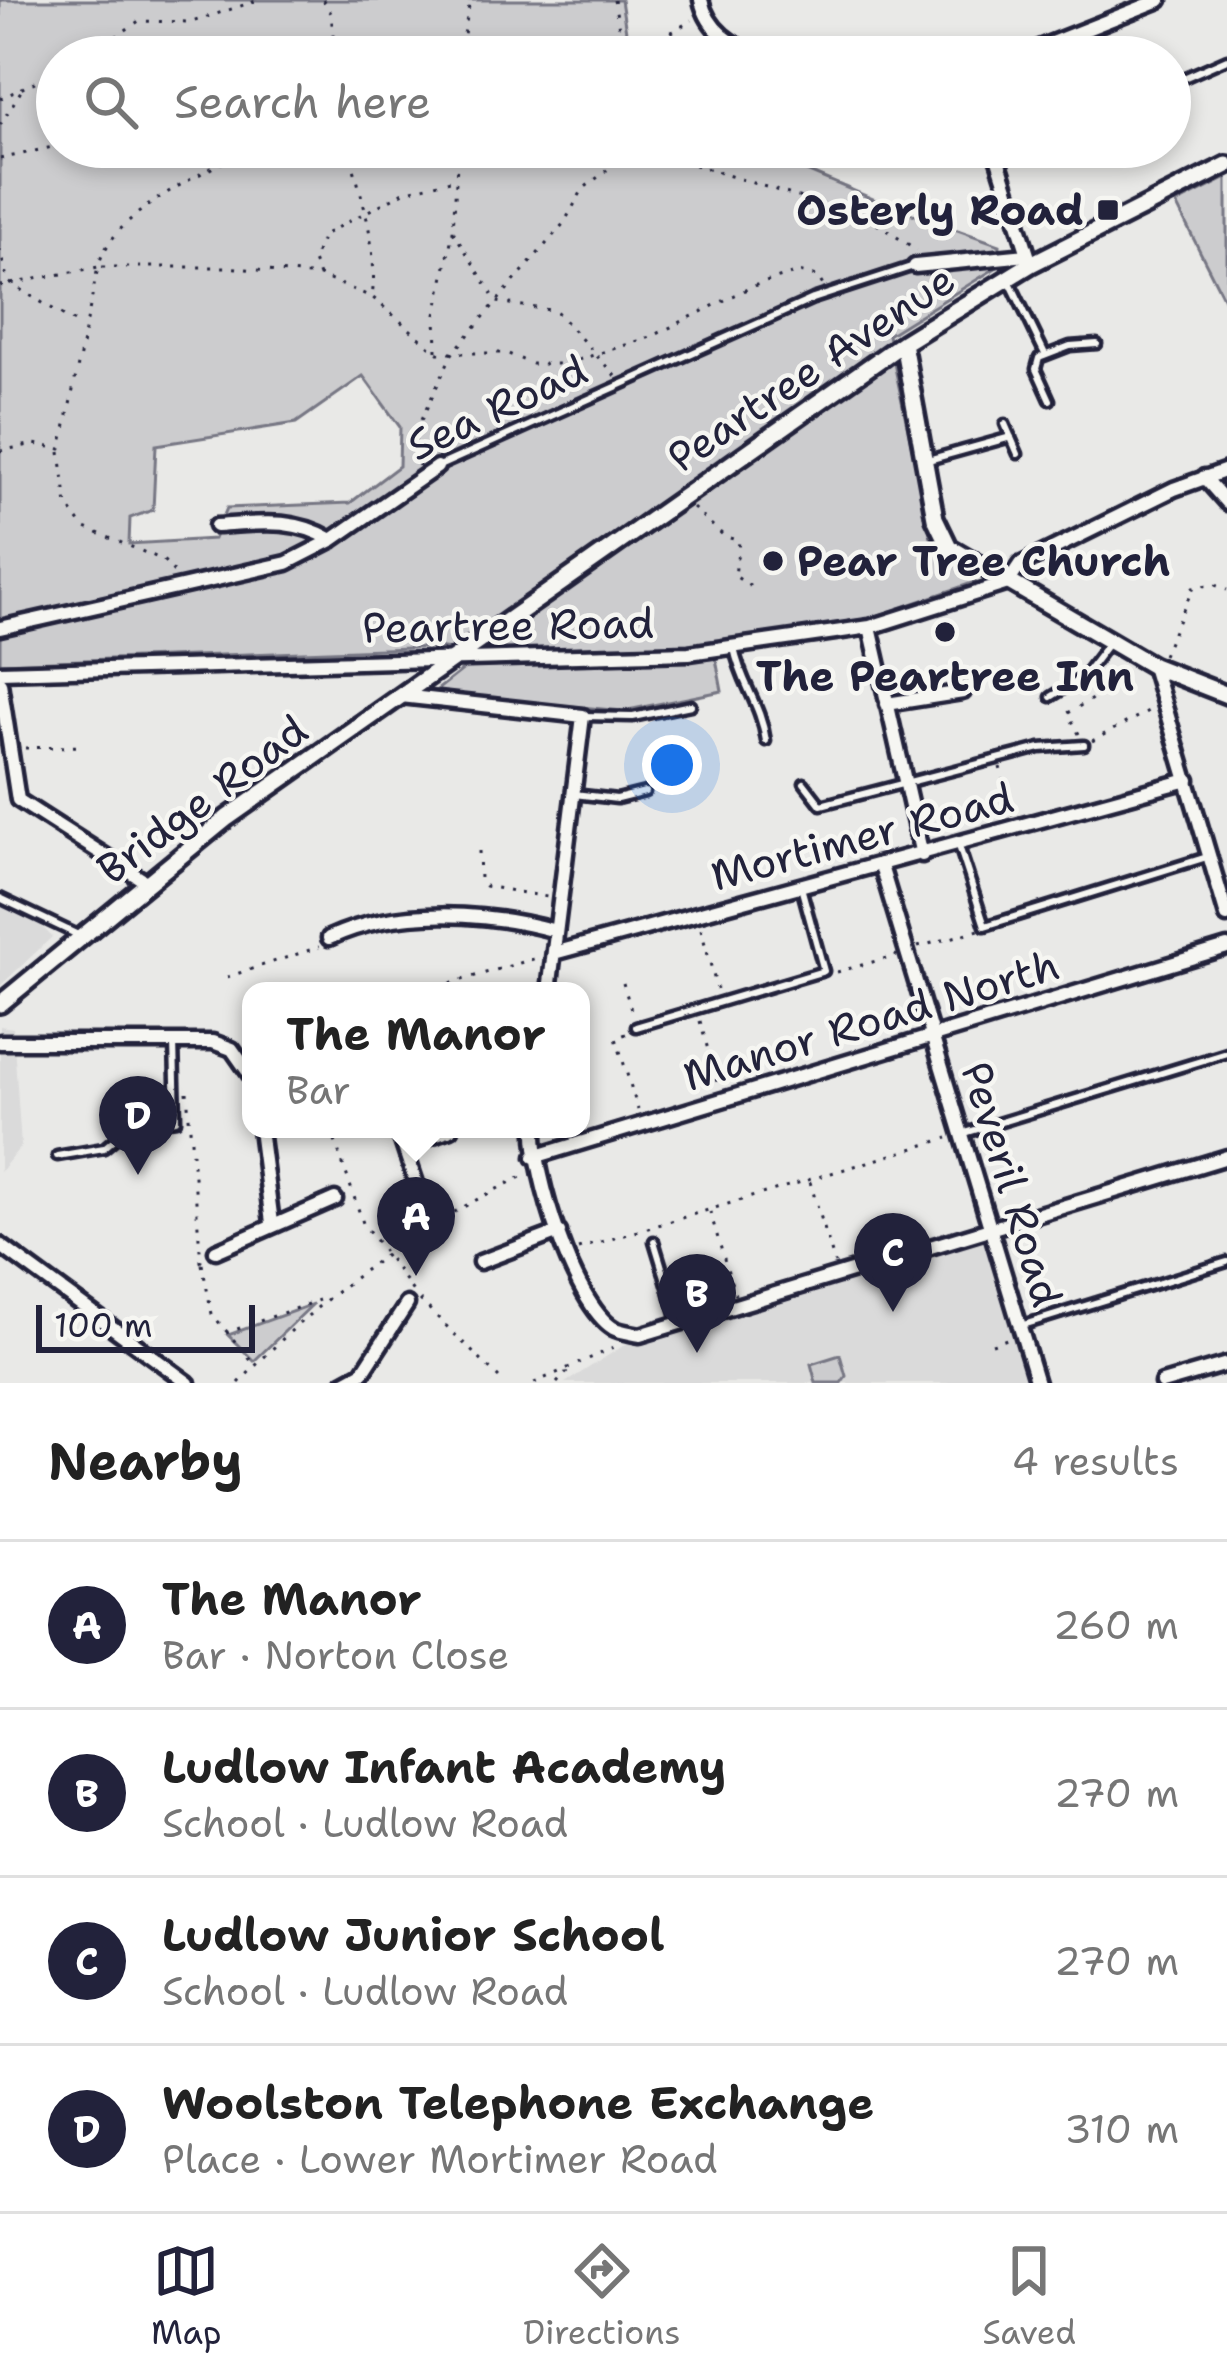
<!DOCTYPE html>
<html lang="en">
<head>
<meta charset="utf-8">
<style>
  body { margin:0; font-family:"Shantell Sans",sans-serif; background:#f6f6f6; color:#222 }
  .scale { position:absolute; left:36px; bottom:30px; width:219px; box-sizing:border-box; padding-left:12px; border:6px solid #22223b; border-top:0; font-size:33px; line-height:42px; white-space:nowrap; color:#22223b; -webkit-text-stroke:9px #f6f6f2; paint-order:stroke }
  .you { position:absolute; left:672px; top:765px; width:42px; height:42px; margin:-30px; border:9px solid #fff; border-radius:50%; background:#1a73e8; box-shadow:0 0 0 18px #1a73e833 }
  .badge { display:grid; place-items:center; width:78px; height:78px; border-radius:50%; background:#22223b; color:#fff; font-size:39px; font-weight:700 }
  .pin { position:absolute; translate:-50% -99px; filter:drop-shadow(0 3px 6px #0008) }
  .pin::after { content:''; position:absolute; top:63px; width:42px; height:36px; background:inherit; clip-path:polygon(0 0,100% 0,50% 100%) }
  .popup { position:absolute; left:242px; top:982px; width:348px; height:156px; box-sizing:border-box; display:grid; place-content:center; border-radius:24px; background:#fff; filter:drop-shadow(0 3px 9px #0005); font-size:39px; white-space:nowrap; color:#767676 }
  .popup b { font-size:45px; color:#222 }
  .popup::after { content:''; position:absolute; left:50%; top:100%; margin-left:-24px; border:24px solid transparent; border-top-color:#fff }
  .list { margin:0; padding:0; list-style:none }
  h2 { display:flex; justify-content:space-between; align-items:center; height:156px; margin:0; padding:0 48px; font-size:51px }
  h2 small { font-size:39px; font-weight:400; color:#767676 }
  .list li { display:grid; grid-template-columns:78px 1fr auto; gap:36px; align-items:center; box-sizing:border-box; height:168px; padding:0 48px; border-top:3px solid #e0e0e0 }
  .list b { display:block; font-size:45px; white-space:nowrap }
  .list p { margin:0; font-size:39px; white-space:nowrap; color:#767676 }
  .list em { font-size:39px; font-style:normal; color:#767676 }
  .icon { flex:none; width:66px; height:66px; fill:none; stroke:currentColor; stroke-width:2; stroke-linecap:round; stroke-linejoin:round }
  .map { position:relative; flex:none; width:1227px; height:1383px; overflow:hidden }
  .search { position:absolute; background:#fff; box-shadow:0 6px 18px #0003; left:36px; right:36px; top:36px; height:132px; display:flex; align-items:center; gap:30px; box-sizing:border-box; padding:0 42px; border-radius:66px; color:#767676; font-size:45px }
  .sheet { height:828px; background:#fff }
  nav { display:flex; justify-content:space-around; align-items:center; box-sizing:border-box; height:168px; border-top:3px solid #e0e0e0; background:#fff; font-size:33px; color:#767676 }
  nav a { display:grid; justify-items:center; gap:6px }
  nav .on { color:#22223b }
  .map>svg:first-child { display:block }
  .built { fill:#dadada }
  .green { fill:#ccccce; stroke:#777784; stroke-width:3; fill-rule:evenodd }
  .lines { fill:none; stroke-linecap:round; stroke-linejoin:round }
  .service-casing { stroke:#22223b; stroke-width:15 }
  .minor-casing { stroke:#22223b; stroke-width:21 }
  .tertiary-casing { stroke:#22223b; stroke-width:24 }
  .path { stroke:#22223b; stroke-width:3; stroke-dasharray:3 9; stroke-linecap:butt }
  .service { stroke:#f6f6f2; stroke-width:6 }
  .minor { stroke:#f6f6f2; stroke-width:12 }
  .tertiary { stroke:#f6f6f2; stroke-width:15 }
  .poi-dot { fill:#22223b; stroke:#f6f6f2; stroke-width:4.5 }
  .labels { text-anchor:middle; stroke-width:9; stroke-linejoin:round; paint-order:stroke }
  .poi-label { font-size:42px; font-weight:bold; fill:#22223b; stroke:#f6f6f2; text-anchor:end }
  .street-label { font-size:42px; fill:#22223b; stroke:#f6f6f2 }
</style>
</head>
<body>
<div class="map">
<svg width="1227" height="1383" viewBox="0 0 1227 1383">
  <rect width="100%" height="100%" fill="#e9e9e7"/>
  <filter id="ink" filterUnits="userSpaceOnUse"><feTurbulence type="fractalNoise" baseFrequency=".00833" numOctaves="2"/><feDisplacementMap in="SourceGraphic" scale="24" xChannelSelector="R" yChannelSelector="G"/><feConvolveMatrix kernelMatrix="1 2 1 2 8 2 1 2 1" color-interpolation-filters="sRGB"/></filter>
  <g filter="url(#ink)">
    <path class="built" d="M 0,905 L 37,921 L 52,937 L 0,986 Z
      M 0,1026 L 13,1028 L 21,1146 L 0,1172 Z
      M 989,1228 L 1037,1383 L 565,1383 L 640,1335 Z"/>
    <path class="green" d="M 0,0 L 621,0 L 630,57 L 57,57 L 57,147 L 750,147 L 887,205 L 1000,245 L 999,266 L 888,335 L 931,538 L 944,556 L 974,576 L 975,582 L 871,618 L 713,643 L 722,691 L 623,711 L 433,693 L 483,654 L 437,647 L 0,663 ZM 363,376 L 400,427 L 399,466 L 350,503 L 227,508 L 214,539 L 129,544 L 130,518 L 153,510 L 156,445 L 296,423 Z
      M 1227,178 L 1227,305 L 1176,204 Z
      M 313,1304 L 254,1361 L 228,1335 Z
      M 840,1355 L 846,1376 L 841,1383 L 816,1383 L 811,1364 Z"/>
    <g class="lines">
      <defs>
        <path id="service" d="M 1170,84 L 1227,59
          M 1010,282 L 1045,354
          M 1050,400 L 1036,369 L 1039,358 L 1070,346 L 1097,344
          M 1005,424 L 1018,454
          M 928,460 L 1011,437
          M 437,467 L 813,299 L 914,266
          M 734,648 C 741,684 761,704 766,741
          M 1051,697 L 1083,677 L 1108,644
          M 583,716 L 633,717 L 691,705
          M 804,783 L 821,805 L 1040,748 L 1084,745
          M 574,794 L 617,799 L 645,792
          M 959,846 L 985,926 L 1207,857
          M 0,898 L 78,935
          M 636,1027 L 824,971 L 801,887
          M 965,1133 L 1227,1053
          M 57,1156 L 104,1148 L 130,1126 L 176,1120 L 174,1042
          M 654,1241 L 678,1320
          M 1020,1326 L 1227,1262"/>
        <path id="minor" d="M 701,0 C 708,31 732,45 760,57
          M 1016,57 L 1160,0
          M 994,147 L 1031,264
          M 915,266 L 1027,255
          M 1204,477 L 1227,503
          M 216,526 C 259,523 294,517 332,540
          M 870,627 L 922,855
          M 0,628 L 287,563 L 332,540 L 437,467
          M 1153,666 L 1227,916
          M 0,672 L 689,653 L 870,627 L 1008,583 L 1020,565 L 1174,489 L 1227,470
          M 0,683 L 18,800 L 146,882
          M 401,696 L 583,716 L 549,991
          M 887,704 L 963,692
          M 881,866 L 1037,1383
          M 329,938 C 397,906 487,912 556,931
          M 554,953 L 1188,780
          M 0,1042 L 213,1042 L 232,1049 L 251,1076
          M 260,1129 L 272,1223
          M 398,1129 L 417,1186
          M 535,1129 C 533,1172 574,1304 613,1328 C 620,1332 632,1333 640,1335 L 1227,1157
          M 404,1145 L 451,1129
          M 534,1157 L 1227,947
          M 0,1245 L 188,1383
          M 216,1251 L 335,1199
          M 480,1262 L 559,1232
          M 343,1383 L 363,1372 L 407,1304
          M 1162,1383 L 1227,1364"/>
        <path id="tertiary" d="M 903,343 L 935,518 L 949,547 L 1153,666 L 1227,695
          M 0,1004 L 227,818 L 903,343 L 1031,264 L 1227,165"/>
      </defs>
      <use href="#service" class="service-casing"/>
      <use href="#minor" class="minor-casing"/>
      <use href="#tertiary" class="tertiary-casing"/>
      <path class="path" d="M 323,0 L 331,13 L 335,57
        M 614,0 L 624,57
        M 86,57 L 139,21 L 192,22 L 259,0
        M 460,57 L 470,0
        M 630,57 L 692,20
        M 0,99 L 57,71
        M 0,125 L 21,91
        M 348,147 C 361,195 379,248 372,297
        M 637,147 L 869,219 L 917,250
        M 0,159 L 57,146
        M 453,231 L 497,302 L 556,311 L 617,378
        M 0,249 L 8,282 L 81,326
        M 319,276 L 313,261 L 323,235 L 404,192 L 454,179
        M 0,286 L 98,267 C 113,210 204,174 251,147
        M 437,351 L 436,315 L 453,231 L 458,147
        M 0,451 L 34,444 L 61,449 L 98,267 L 226,267 L 319,276 L 372,297 L 438,353 L 506,353 L 532,364 L 565,364 L 651,337 L 753,286 L 798,272 L 817,276 L 824,287
        M 60,452 L 67,505 L 83,527 L 163,560 L 175,573
        M 419,466 L 414,435 L 452,354 L 564,223 L 583,189 L 636,147
        M 693,508 L 724,536 L 739,541 L 735,576 L 757,591
        M 1163,655 L 1193,588 L 1213,584 L 1227,590
        M 1079,734 L 1068,713 L 1092,699 L 1119,667
        M 1092,741 L 1152,709
        M 25,748 L 83,746
        M 1000,767 L 1013,815
        M 479,851 L 480,879 L 485,886 L 547,897
        M 701,929 L 717,989
        M 918,947 L 979,930
        M 837,972 L 897,955
        M 227,977 L 319,947
        M 623,983 L 633,1016
        M 381,991 L 409,981 L 438,987 L 540,957
        M 700,1021 L 718,1086
        M 626,1034 L 616,1038 L 638,1110
        M 187,1092 L 201,1262 L 207,1260
        M 331,1129 L 363,1223 L 414,1293
        M 810,1182 L 835,1264
        M 710,1212 L 735,1295
        M 578,1249 L 948,1138
        M 202,1264 L 212,1314 L 254,1364
        M 420,1300 L 504,1383
        M 226,1333 L 319,1300
        M 992,1344 L 1010,1338
        M 239,1383 C 326,1290 410,1231 525,1175
        M 534,1383 L 620,1345
        M 557,1383 L 568,1371"/>
      <use href="#service" class="service"/>
      <use href="#minor" class="minor"/>
      <use href="#tertiary" class="tertiary"/>
    </g>
  </g>
  <g class="poi-dot">
    <rect x="1096" y="198" width="24" height="24" rx="6"/>
    <circle cx="773" cy="561" r="12"/>
    <circle cx="945" cy="632" r="12"/>
  </g>
  <g class="labels">
    <g class="poi-label">
      <text x="1084" y="225">Osterly Road</text>
      <text x="797" y="576" text-anchor="start">Pear Tree Church</text>
      <text x="945" y="691" text-anchor="middle">The Peartree Inn</text>
    </g>
    <g class="street-label">
      <text transform="translate(811 368) rotate(-34)" y="15">Peartree Avenue</text>
      <text transform="translate(497 407) rotate(-25)" y="15">Sea Road</text>
      <text transform="translate(508 625) rotate(-1)" y="15">Peartree Road</text>
      <text transform="translate(202 799) rotate(-37)" y="15">Bridge Road</text>
      <text transform="translate(862 836) rotate(-15)" y="15">Mortimer Road</text>
      <text transform="translate(871 1020) rotate(-17)" y="15">Manor Road North</text>
      <text transform="translate(1012 1184) rotate(73)" y="15">Peveril Road</text>
    </g>
  </g>
</svg>
<div class="scale">100 m</div>
<div class="you"></div>
<div class="pin badge" style="left:416px;top:1276px">A</div>
<div class="popup"><b>The Manor</b>Bar</div>
<div class="pin badge" style="left:697px;top:1353px">B</div>
<div class="pin badge" style="left:893px;top:1312px">C</div>
<div class="pin badge" style="left:138px;top:1175px">D</div>
<div class="search"><svg class="icon" aria-label="search" viewBox="0 0 24 24"><circle cx="10" cy="10" r="6"/><path d="M15 15l6 6"/></svg>Search here</div>
</div>
<section class="sheet">
<h2>Nearby<small>4 results</small></h2>
<ul class="list">
<li><span class="badge">A</span><div><b>The Manor</b><p>Bar · Norton Close</p></div><em>260 m</em></li>
<li><span class="badge">B</span><div><b>Ludlow Infant Academy</b><p>School · Ludlow Road</p></div><em>270 m</em></li>
<li><span class="badge">C</span><div><b>Ludlow Junior School</b><p>School · Ludlow Road</p></div><em>270 m</em></li>
<li><span class="badge">D</span><div><b>Woolston Telephone Exchange</b><p>Place · Lower Mortimer Road</p></div><em>310 m</em></li>
</ul>
</section>
<nav>
<a class="on"><svg class="icon" aria-label="map" viewBox="0 0 24 24"><path d="M3 6l6-2 6 2 6-2v14l-6 2-6-2-6 2zM9 4v14M15 6v14"/></svg>Map</a>
<a><svg class="icon" aria-label="directions" viewBox="0 0 24 24"><path d="M12 3l9 9-9 9-9-9zM9 14v-3h6M13 9l2 2-2 2"/></svg>Directions</a>
<a><svg class="icon" aria-label="saved" viewBox="0 0 24 24"><path d="M7 4h10v16l-5-4-5 4z"/></svg>Saved</a>
</nav>
</body>
</html>
